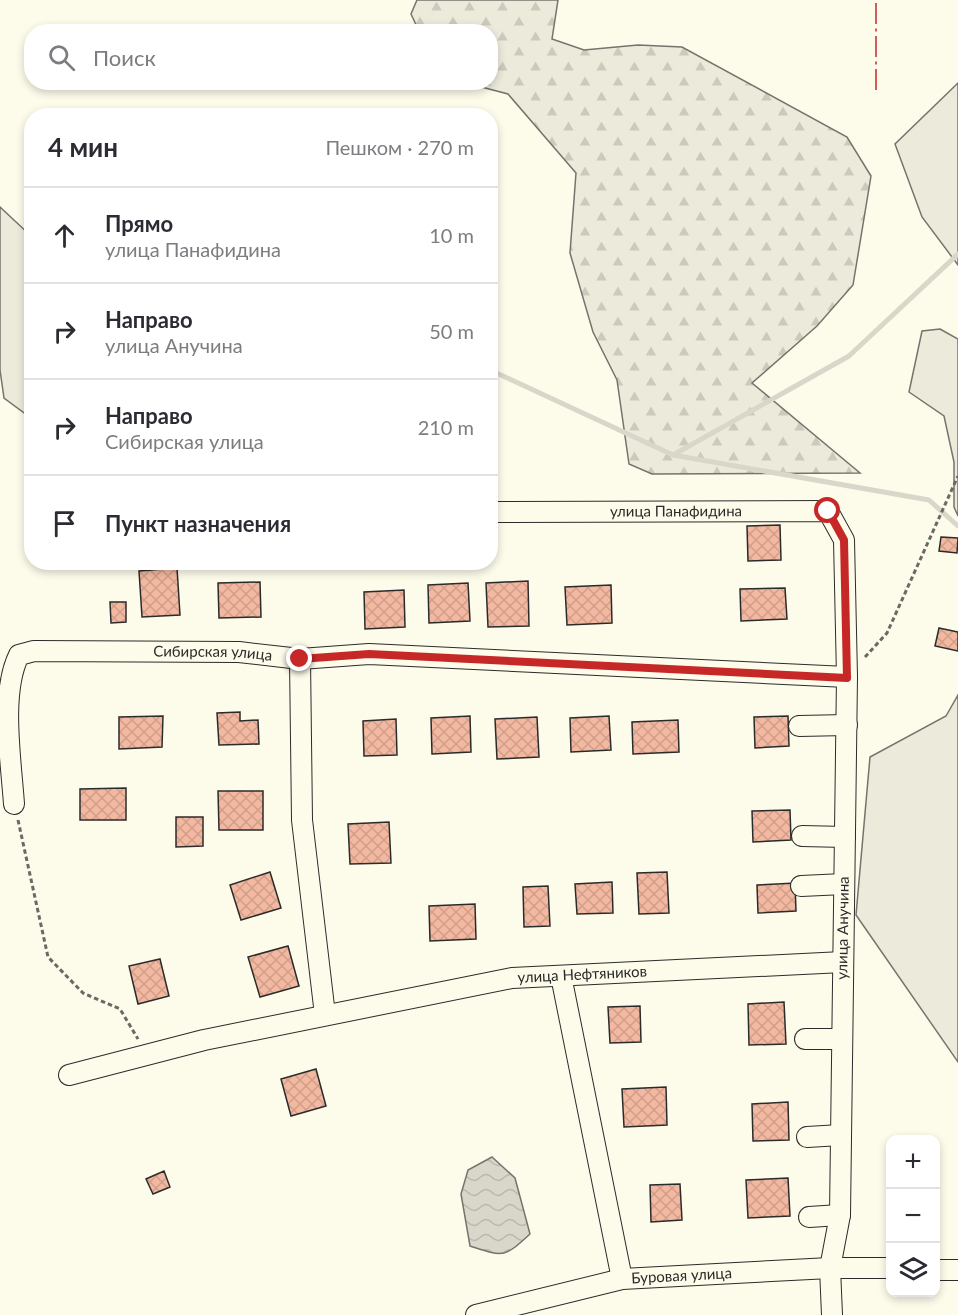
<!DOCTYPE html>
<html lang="ru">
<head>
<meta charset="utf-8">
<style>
  body { margin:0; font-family:Lato,sans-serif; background:#f2f2f3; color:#2b2b33 }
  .controls { position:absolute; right:18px; bottom:18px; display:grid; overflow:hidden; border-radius:12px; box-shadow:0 3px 9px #0003 }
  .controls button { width:54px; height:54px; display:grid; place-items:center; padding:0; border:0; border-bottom:2px solid #e1e1e2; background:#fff; color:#2b2b33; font:30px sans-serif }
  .stop { position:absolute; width:18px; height:18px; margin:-14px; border:4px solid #c62828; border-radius:50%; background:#fff }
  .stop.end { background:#c62828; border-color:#fff; box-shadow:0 2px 6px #0008 }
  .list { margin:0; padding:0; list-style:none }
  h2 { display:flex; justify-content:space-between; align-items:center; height:78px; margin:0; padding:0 24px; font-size:26px }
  h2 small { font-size:20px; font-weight:400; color:#7c7c81 }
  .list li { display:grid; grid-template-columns:39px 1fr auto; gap:18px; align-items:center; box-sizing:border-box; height:96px; padding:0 24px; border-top:2px solid #e1e1e2 }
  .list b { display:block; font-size:22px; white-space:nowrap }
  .list p { margin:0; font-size:20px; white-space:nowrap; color:#7c7c81 }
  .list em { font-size:20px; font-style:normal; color:#7c7c81 }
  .icon { flex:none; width:33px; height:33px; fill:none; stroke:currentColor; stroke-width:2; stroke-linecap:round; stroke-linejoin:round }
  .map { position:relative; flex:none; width:958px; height:1315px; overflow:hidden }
  .search { position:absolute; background:#fff; box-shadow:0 3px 9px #0003; left:24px; top:24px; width:474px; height:66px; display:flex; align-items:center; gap:15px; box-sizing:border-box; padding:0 21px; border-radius:24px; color:#7c7c81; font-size:22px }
  .panel { position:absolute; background:#fff; box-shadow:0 3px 9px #0003; left:24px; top:108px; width:474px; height:462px; border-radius:24px }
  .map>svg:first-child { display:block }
  .grass { fill:#ecebdb; stroke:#74746e; stroke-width:1.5 }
  .forest { fill:url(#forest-firs); stroke:#74746e; stroke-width:1.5 }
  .water { fill:url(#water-waves); stroke:#74746e; stroke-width:1.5 }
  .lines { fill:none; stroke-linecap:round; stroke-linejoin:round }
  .stream { stroke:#d8d7c9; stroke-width:5 }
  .building { fill:url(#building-cross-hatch); stroke:#2b2b2b; stroke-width:1.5 }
  .minor-casing { stroke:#2b2b2b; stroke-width:22 }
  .path { stroke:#6a6964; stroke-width:3; stroke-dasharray:4.5 3; stroke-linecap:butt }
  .minor { stroke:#fdfbea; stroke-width:20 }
  .power { stroke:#c62828; stroke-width:1.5; stroke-dasharray:21 4.5 3 4.5; stroke-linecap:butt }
  .route { stroke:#c62828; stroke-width:8 }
  .labels { text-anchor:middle; stroke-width:4.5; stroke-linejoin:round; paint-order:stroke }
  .street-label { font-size:15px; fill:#2b2b2b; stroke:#fdfbea }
</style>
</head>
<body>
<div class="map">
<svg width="958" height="1315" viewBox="0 0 958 1315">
  <defs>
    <pattern id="forest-firs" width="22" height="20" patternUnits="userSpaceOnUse" patternTransform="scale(1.5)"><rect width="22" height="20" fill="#ecebdb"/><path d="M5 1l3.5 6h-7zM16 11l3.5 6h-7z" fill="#cbcabc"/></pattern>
    <pattern id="water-waves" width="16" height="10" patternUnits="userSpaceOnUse" patternTransform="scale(1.5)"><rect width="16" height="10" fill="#d8d7c9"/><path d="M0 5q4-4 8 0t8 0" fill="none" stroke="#bab9ad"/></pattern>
    <pattern id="building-cross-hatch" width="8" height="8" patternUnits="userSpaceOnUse" patternTransform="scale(1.5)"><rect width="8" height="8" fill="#f2b8a0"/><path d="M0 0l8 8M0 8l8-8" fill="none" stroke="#d09e8a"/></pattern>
  </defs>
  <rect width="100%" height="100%" fill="#fdfbea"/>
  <path class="grass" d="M 958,83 L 958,265 L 922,217 L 895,144 Z
    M 0,207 L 31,236 L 31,418 L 4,398 L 0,370 Z
    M 940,329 L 958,339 L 958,516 L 954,507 L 954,462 L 944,416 L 909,392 L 922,331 Z
    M 958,695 L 958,1062 L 856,915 L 870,757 L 946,716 Z"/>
  <path class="forest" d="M 417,0 L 558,0 L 552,39 L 584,50 L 638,45 L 682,47 L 847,137 L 871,176 L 853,285 L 817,326 L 752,383 L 860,473 L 652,474 L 629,464 L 617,380 L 593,332 L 570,253 L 576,173 L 508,94 L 466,83 L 490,82 L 490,32 L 419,31 L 411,14 Z"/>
  <path class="water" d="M 492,1157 L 515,1178 L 530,1234 C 504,1258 504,1257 470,1246 L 461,1194 L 468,1170 Z"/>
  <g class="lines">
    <path class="stream" d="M 490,370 L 673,455 L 929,500 L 958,526
      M 673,455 L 849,356 L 958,254"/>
  </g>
  <path class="building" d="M 780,525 L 781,560 L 748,561 L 747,526 Z
    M 941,537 L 958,538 L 957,553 L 939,551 Z
    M 177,568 L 180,615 L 142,617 L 139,571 Z
    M 528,581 L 529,626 L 488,627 L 486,583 Z
    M 260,582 L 261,617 L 219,618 L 218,583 Z
    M 468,583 L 470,621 L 429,623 L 428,585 Z
    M 611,585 L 612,623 L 567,625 L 565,587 Z
    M 785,588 L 787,619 L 741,621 L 740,589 Z
    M 404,590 L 405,627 L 365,629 L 364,592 Z
    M 110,602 L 126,602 L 126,622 L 111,623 Z
    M 939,628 L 958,632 L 958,651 L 935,646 Z
    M 240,712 L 240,721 L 258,720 L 259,744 L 219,745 L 217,713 Z
    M 163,716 L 162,747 L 119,749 L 119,717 Z
    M 470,716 L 471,752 L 432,754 L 431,718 Z
    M 609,716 L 611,750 L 571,752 L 570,718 Z
    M 788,716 L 789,746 L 755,748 L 754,717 Z
    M 537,717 L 539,757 L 497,759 L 495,719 Z
    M 396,719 L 397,755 L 364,756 L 363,721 Z
    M 678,720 L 679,752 L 633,754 L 632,722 Z
    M 126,788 L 126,820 L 80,820 L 80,789 Z
    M 218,791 L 263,791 L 263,830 L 219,830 Z
    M 790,810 L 791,840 L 753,842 L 752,811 Z
    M 176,817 L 203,817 L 203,846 L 176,847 Z
    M 389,822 L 391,863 L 350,864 L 348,824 Z
    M 270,872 L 281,908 L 241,920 L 230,885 Z
    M 667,872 L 669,913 L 639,914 L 637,873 Z
    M 612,882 L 613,913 L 577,914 L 575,884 Z
    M 795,883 L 796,911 L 758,913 L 757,885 Z
    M 548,886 L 550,926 L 524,927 L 523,887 Z
    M 475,904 L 476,939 L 430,941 L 429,906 Z
    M 288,946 L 299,986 L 260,997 L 248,957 Z
    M 160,959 L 169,996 L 138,1004 L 129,966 Z
    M 784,1002 L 786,1044 L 749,1045 L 748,1004 Z
    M 640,1006 L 641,1042 L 610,1043 L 608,1007 Z
    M 316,1069 L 326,1106 L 291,1116 L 281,1079 Z
    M 666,1087 L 667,1125 L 624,1127 L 622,1089 Z
    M 788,1102 L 789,1140 L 753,1141 L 752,1104 Z
    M 164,1171 L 170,1187 L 153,1194 L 146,1179 Z
    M 788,1178 L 790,1216 L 748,1218 L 746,1180 Z
    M 680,1184 L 682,1220 L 651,1222 L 650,1185 Z"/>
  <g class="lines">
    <defs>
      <g id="minor">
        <path id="s1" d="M 490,512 L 828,511 L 844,540 L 847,677 L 840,1215 L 830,1268 L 832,1315"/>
        <path d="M 300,659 L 302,820 L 325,1015"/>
        <path d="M 799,726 L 847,725"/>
        <path id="s2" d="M 14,804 C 11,760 0,693 19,655 L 34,651 L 239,652 L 300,659 L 369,654 L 847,677"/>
        <path d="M 802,836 L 845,837"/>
        <path d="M 801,886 L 844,884"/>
        <path d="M 561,976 L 622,1279"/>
        <path d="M 805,1039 L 842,1039"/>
        <path id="s3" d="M 69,1075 L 204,1040 L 512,978 L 843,962"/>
        <path d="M 807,1137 L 841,1135"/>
        <path d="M 809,1217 L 840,1215"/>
        <path d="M 936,1270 L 958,1270"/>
        <path id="s4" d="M 476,1315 L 622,1279 L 830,1268 L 890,1268"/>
      </g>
    </defs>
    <use href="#minor" class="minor-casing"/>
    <path class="path" d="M 865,657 L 887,633 L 958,476
      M 18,820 L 48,957 L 83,993 L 120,1009 L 138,1039"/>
    <use href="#minor" class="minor"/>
    <path class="power" d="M 876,90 L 876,0"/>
  </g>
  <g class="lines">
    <path class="route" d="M 300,659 L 369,654 L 847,678 L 844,540 L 828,511"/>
  </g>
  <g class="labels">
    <g class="street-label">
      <text dy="5" stroke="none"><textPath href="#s1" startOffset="186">улица Панафидина</textPath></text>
      <text dy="5" stroke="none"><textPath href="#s2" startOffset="345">Сибирская улица</textPath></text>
      <text transform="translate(843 928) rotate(-89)" y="5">улица Анучина</text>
      <text dy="5" stroke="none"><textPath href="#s3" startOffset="524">улица Нефтяников</textPath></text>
      <text dy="5" stroke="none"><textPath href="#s4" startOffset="210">Буровая улица</textPath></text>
    </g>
  </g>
</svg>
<div class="controls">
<button>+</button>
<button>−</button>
<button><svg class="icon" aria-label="layers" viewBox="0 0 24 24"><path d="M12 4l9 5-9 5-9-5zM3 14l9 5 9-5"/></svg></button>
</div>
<div class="stop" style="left:828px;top:511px"></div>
<div class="stop end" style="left:300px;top:659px"></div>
<div class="search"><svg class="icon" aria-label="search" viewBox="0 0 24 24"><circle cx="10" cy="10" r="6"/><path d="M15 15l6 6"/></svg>Поиск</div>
<section class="panel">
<h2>4 мин<small>Пешком · 270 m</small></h2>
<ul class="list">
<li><svg class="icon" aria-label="ahead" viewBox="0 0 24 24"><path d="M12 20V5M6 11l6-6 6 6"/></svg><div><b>Прямо</b><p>улица Панафидина</p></div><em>10 m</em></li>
<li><svg class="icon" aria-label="right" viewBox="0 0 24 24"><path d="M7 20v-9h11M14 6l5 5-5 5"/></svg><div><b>Направо</b><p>улица Анучина</p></div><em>50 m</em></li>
<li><svg class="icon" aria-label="right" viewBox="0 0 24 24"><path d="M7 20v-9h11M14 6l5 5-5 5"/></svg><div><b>Направо</b><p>Сибирская улица</p></div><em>210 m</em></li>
<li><svg class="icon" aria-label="arrive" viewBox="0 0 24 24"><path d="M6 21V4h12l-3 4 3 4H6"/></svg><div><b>Пункт назначения</b></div></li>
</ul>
</section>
</div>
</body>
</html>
